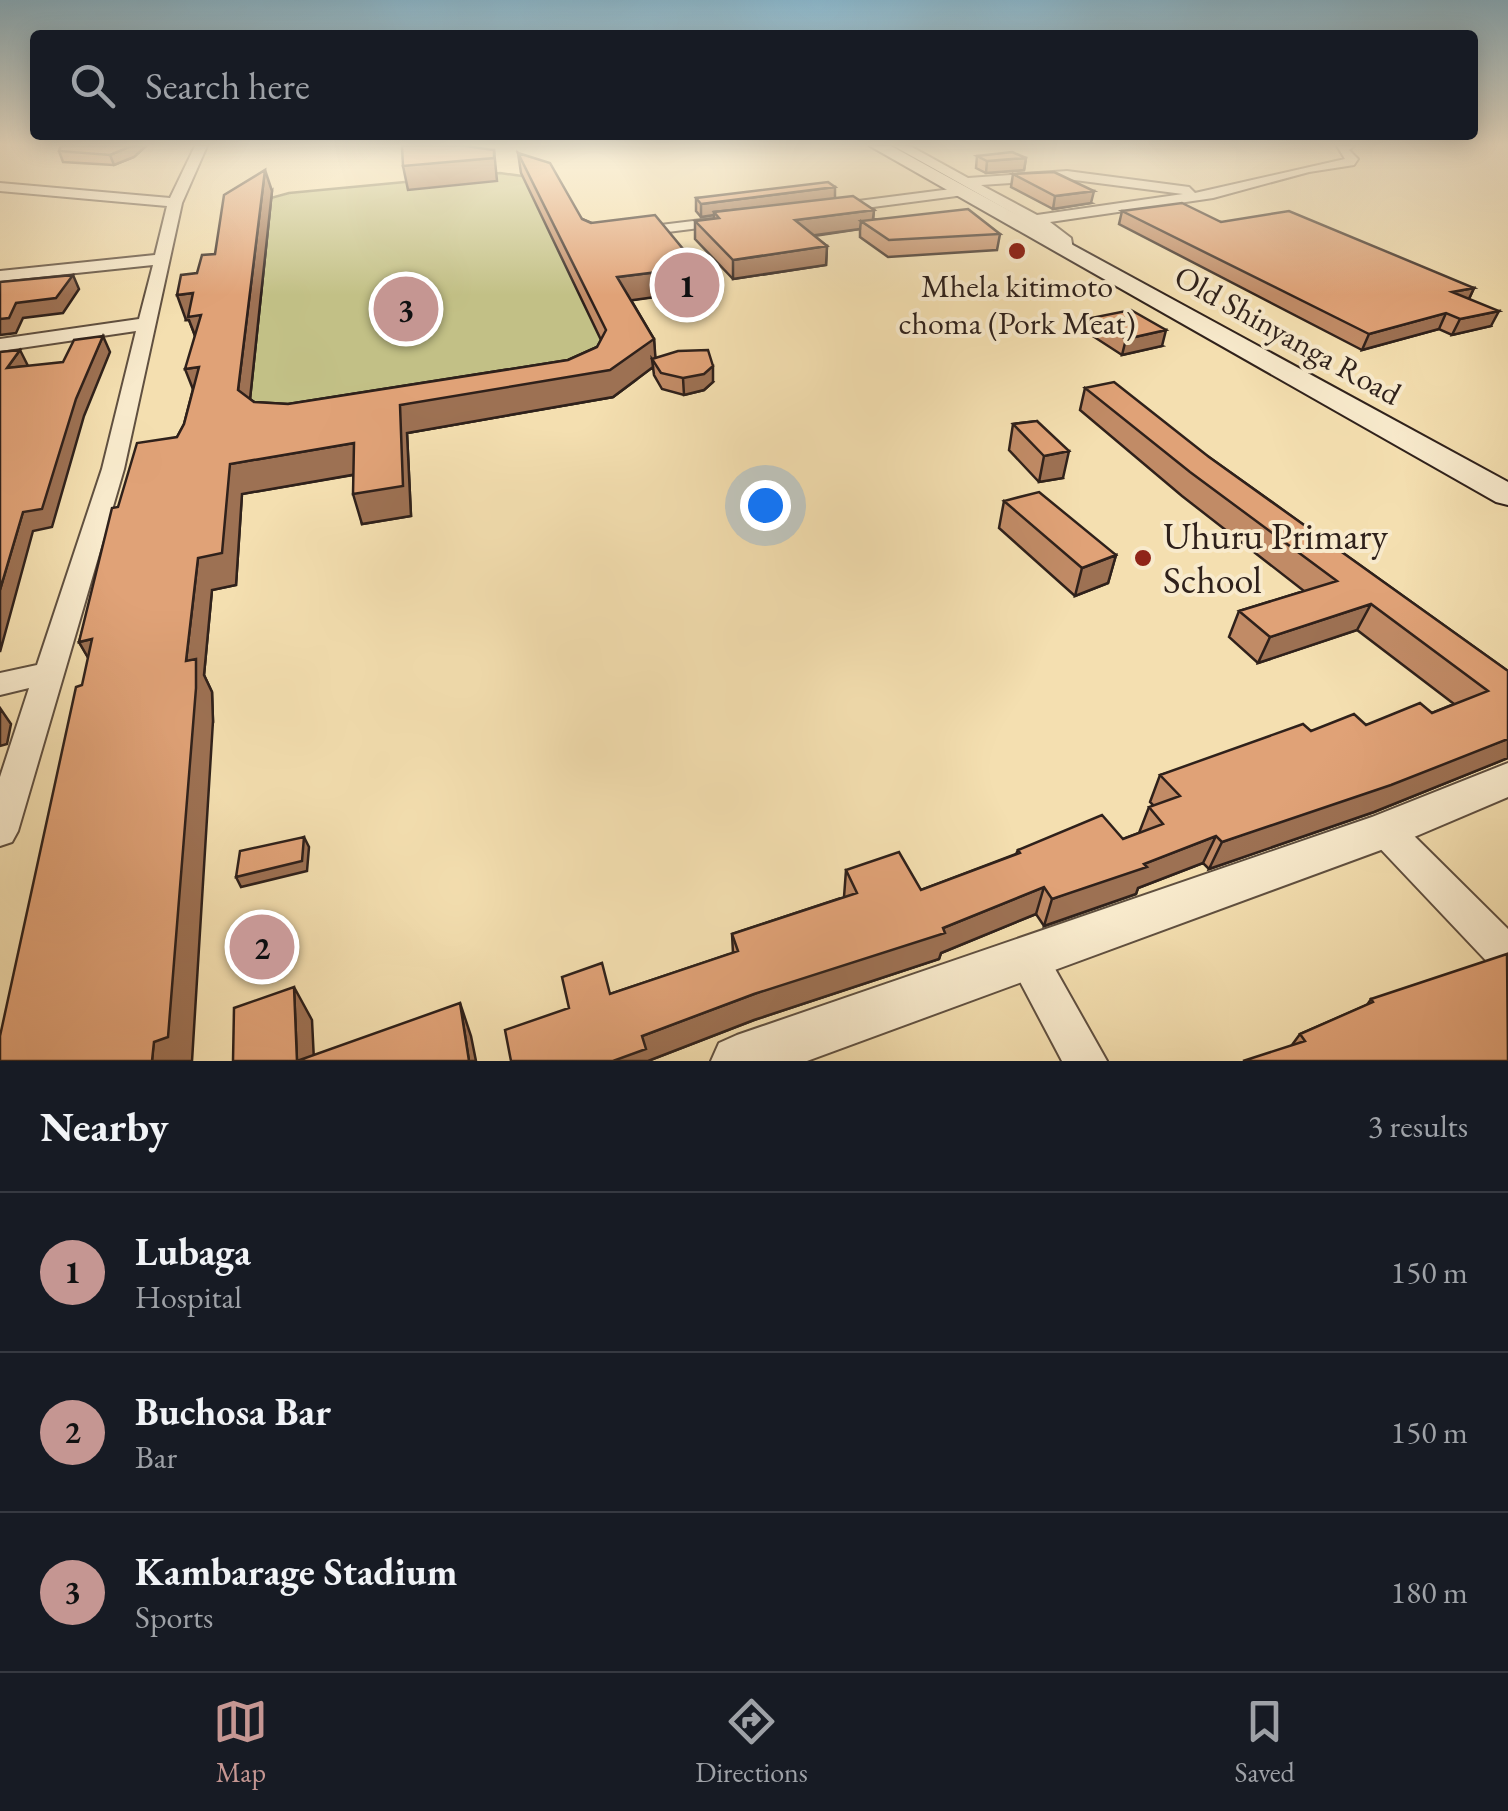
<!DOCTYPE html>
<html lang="en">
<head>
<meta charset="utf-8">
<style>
  body { margin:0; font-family:"EB Garamond",serif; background:#242831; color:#f1f3f6 }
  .you { position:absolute; left:765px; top:505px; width:35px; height:35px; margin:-25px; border:8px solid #fff; border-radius:50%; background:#1a73e8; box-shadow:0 0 0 15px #1a73e833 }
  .badge { display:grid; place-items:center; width:65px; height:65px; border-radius:50%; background:#c59692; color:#111; font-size:32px; font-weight:700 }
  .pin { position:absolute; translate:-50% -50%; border:5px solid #fff; box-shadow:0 2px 10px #0006 }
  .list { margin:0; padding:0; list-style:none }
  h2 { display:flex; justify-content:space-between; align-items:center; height:130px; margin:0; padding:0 40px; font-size:42px }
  h2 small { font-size:32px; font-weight:400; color:#9ea1a6 }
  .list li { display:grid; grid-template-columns:65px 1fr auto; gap:30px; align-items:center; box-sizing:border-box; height:160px; padding:0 40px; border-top:2px solid #363941 }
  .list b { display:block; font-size:38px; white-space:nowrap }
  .list p { margin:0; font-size:32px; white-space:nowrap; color:#9ea1a6 }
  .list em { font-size:32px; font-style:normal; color:#9ea1a6 }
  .icon { flex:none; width:55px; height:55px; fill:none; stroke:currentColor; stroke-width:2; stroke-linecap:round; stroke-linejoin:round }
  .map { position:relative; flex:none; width:1508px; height:1061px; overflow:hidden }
  .search { position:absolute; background:#171b24; box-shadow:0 5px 25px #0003; left:30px; right:30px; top:30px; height:110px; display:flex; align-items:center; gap:25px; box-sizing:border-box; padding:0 35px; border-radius:10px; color:#9ea1a6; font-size:38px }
  .sheet { height:610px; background:#171b24 }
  nav { display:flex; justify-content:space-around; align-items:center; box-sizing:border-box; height:140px; border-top:2px solid #363941; background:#171b24; font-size:28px; color:#9ea1a6 }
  nav a { display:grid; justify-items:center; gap:5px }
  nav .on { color:#c59692 }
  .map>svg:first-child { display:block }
  .green { fill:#c2c086; stroke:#787050; stroke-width:2.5 }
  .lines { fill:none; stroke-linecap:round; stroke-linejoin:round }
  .minor-casing { stroke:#605040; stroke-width:4 }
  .tertiary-casing { stroke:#605040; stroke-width:4 }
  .secondary-casing { stroke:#2f211b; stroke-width:4 }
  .minor { fill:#f8eacc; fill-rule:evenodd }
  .tertiary { fill:#f8eacc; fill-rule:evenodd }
  .secondary { fill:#f8eacc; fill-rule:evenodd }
  .wall { fill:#c18b66; stroke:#2f211b; stroke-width:2.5 }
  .shaded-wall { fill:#9d7153; stroke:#2f211b; stroke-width:2.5 }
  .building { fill:#e0a277; stroke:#2f211b; stroke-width:2.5 }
  .poi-dot { fill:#8f2418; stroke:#f8eacc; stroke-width:4 }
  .labels { text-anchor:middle; stroke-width:8; stroke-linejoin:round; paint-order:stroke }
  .far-poi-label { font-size:32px; fill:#2f211b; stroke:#f8eacc }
  .far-street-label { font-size:32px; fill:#2f211b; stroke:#f8eacc }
  .poi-label { font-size:38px; fill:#2f211b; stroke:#f8eacc; text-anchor:start }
</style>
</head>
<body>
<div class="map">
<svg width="1508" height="1061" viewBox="0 0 1508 1061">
  <rect width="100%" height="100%" fill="#f4dfb0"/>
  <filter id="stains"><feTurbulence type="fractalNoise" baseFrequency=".002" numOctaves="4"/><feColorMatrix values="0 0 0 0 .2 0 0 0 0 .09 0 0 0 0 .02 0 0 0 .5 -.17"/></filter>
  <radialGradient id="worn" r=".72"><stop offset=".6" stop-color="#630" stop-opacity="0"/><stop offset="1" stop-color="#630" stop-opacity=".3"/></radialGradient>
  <path class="green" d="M 500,173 L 536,178 L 636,380 L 613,397 L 271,457 L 202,318 L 186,320 L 256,202 L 289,193 Z"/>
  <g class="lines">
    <defs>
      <path id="minor" d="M 195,146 L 207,146 L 182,203 L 124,469 L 18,831 L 12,842 L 0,846 L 0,777 L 29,688 L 0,695 L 0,673 L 37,665 L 102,469 L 136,331 L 0,351 L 0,339 L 139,319 L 153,265 L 0,281 L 0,271 L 155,255 L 167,206 L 0,191 L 0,183 L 170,198 Z
        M 894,146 L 910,146 L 968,178 L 1067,171 L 1189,187 L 1195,193 L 1345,159 L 1337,146 L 1354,146 L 1349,150 L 1358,159 L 1354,165 L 1309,172 L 1213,198 L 1050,222 L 1071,238 L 1073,249 L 1065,254 L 1060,252 L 1057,240 L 1050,234 ZM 1067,179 L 1183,194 L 1037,215 L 981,185 Z
        M 959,188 L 964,189 L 964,195 L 835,212 L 828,208 L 835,204 Z
        M 726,217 L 731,218 L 731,224 L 636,236 L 629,232 L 636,228 Z
        M 1385,815 L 1397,819 L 1508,929 L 1508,975 L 1494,969 L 1373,841 L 1367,830 L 1373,819 Z
        M 1027,938 L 1041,944 L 1107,1061 L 1062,1061 L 1007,957 L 1013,944 Z"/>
      <path id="tertiary" d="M 1508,763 L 1508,797 L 1400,843 L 807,1061 L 711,1061 L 719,1043 L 737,1035 L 1372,817 Z"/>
      <path id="secondary" d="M 870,146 L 891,146 L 1508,482 L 1508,505 L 1496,502 Z"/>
    </defs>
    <use href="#minor" class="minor-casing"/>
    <use href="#tertiary" class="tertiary-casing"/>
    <use href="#secondary" class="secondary-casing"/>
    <use href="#minor" class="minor"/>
    <use href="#tertiary" class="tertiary"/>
    <use href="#secondary" class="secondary"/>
  </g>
  <path class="wall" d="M 61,146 L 146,146 L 134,157 L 114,165 L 63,162 L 59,151 Z
    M 518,153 L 582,219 L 698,267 L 699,291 L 631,300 L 654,339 L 655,358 L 713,382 L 704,390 L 684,395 L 662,389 L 654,375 L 653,367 L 613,397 L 407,433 L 411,516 L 362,524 L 353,475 L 242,494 L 236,585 L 212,590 L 204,675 L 212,692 L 213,721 L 88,657 L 79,642 L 118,507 L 177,437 L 184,424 L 193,389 L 195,336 L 189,320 L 186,320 L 197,273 L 272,191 L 250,399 L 254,402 L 288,404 L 568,360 L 597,347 L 601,340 L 521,173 Z
    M 977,156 L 1026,158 L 1024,170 L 986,173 L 976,168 Z
    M 1013,174 L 1091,203 L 1053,209 L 1011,187 Z
    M 696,198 L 835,198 L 874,210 L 873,219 L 1000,234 L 997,250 L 888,257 L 860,237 L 860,229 L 814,236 L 827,246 L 826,265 L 733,279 L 695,239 L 695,221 L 714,219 L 714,215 L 701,217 L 696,211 Z
    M 1122,211 L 1221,222 L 1474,288 L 1469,299 L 1491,326 L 1452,335 L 1439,329 L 1362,350 L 1119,224 Z
    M 1091,318 L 1162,346 L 1122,355 L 1088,333 Z
    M 1085,388 L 1209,457 L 1508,671 L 1508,758 L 1374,812 L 1209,869 L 1203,863 L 1138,888 L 1136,894 L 1044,926 L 1036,914 L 941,953 L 939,959 L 754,1020 L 648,1061 L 610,994 L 733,953 L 732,934 L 844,897 L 846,870 L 921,890 L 1016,854 L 1018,850 L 1123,839 L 1139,833 L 1149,807 L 1154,806 L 1150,802 L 1160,775 L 1311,731 L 1366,725 L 1432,713 L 1454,704 L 1357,630 L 1258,663 L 1229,637 L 1239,611 L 1304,591 L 1182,496 L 1080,410 Z
    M 1037,421 L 1063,478 L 1039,482 L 1009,450 L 1013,424 Z
    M 1004,501 L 1116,555 L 1108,583 L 1075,596 L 999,528 Z
    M 1371,999 L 1508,1061 L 1292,1045 L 1300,1034 L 1367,1005 Z"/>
  <path class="shaded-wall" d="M 131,146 L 146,146 L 134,157 L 114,165 L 110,155 Z
    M 494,150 L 497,181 L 408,190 L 403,166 Z
    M 1026,158 L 1024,170 L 986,173 L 987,161 Z
    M 265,170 L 272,191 L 248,418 L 238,390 Z
    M 835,187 L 835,200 L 714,212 L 714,215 L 701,217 L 701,204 Z
    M 1094,191 L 1091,203 L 1053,209 L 1055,196 Z
    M 874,210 L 872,228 L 861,221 L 860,229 L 794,238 L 795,220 Z
    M 827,246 L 826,265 L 733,279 L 733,260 Z
    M 698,267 L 699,291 L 619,302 L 617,277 Z
    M 73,275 L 79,289 L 63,313 L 23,318 L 16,333 L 0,335 L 0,319 L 16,303 Z
    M 1474,288 L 1467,303 L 1452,292 Z
    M 193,293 L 211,341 L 198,343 L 189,320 L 186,320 L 177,295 Z
    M 1499,311 L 1491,326 L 1452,335 L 1460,319 Z
    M 1446,313 L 1439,329 L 1362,350 L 1369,334 Z
    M 1166,330 L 1162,346 L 1122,355 L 1126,339 Z
    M 103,336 L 110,352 L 84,416 L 52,527 L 33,531 L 0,652 L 0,590 L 23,512 Z
    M 654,339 L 656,364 L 652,359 L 653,367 L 613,397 L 407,433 L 411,516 L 362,524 L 353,494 L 400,405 Z
    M 20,350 L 28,366 L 7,368 Z
    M 713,366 L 713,382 L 704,390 L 684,395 L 683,378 Z
    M 199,367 L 196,397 L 185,369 Z
    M 354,443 L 363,473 L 242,494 L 236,585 L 212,590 L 204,675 L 212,692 L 213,721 L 192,1061 L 152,1061 L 186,661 L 198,558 L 230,464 Z
    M 1069,451 L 1063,478 L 1039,482 L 1044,456 Z
    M 1116,555 L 1108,583 L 1075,596 L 1082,568 Z
    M 1371,604 L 1357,630 L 1258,663 L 1270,637 Z
    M 92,639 L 98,675 L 79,642 Z
    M 0,708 L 11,724 L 7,744 L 0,746 Z
    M 1508,739 L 1508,758 L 1374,812 L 1209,869 L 1222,842 Z
    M 1216,836 L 1203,863 L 1138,888 L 1136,894 L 1044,926 L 1052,899 Z
    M 304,837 L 309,847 L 307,871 L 241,887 L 236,877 Z
    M 1044,887 L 1036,914 L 941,953 L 939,959 L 754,1020 L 648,1061 L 613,1061 L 642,1036 L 754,994 L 943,928 Z
    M 294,987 L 312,1020 L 314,1061 L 297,1061 Z
    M 460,1003 L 471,1036 L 476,1061 L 469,1061 Z"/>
  <path class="building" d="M 61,146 L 131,146 L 110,155 L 59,151 Z
    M 402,146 L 465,146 L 494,150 L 494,158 L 403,166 Z
    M 1012,152 L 1026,158 L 987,161 L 977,156 Z
    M 518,153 L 550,163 L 582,219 L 591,223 L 655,215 L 698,267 L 617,277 L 654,339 L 610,370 L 400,405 L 403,486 L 353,494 L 354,443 L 230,464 L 222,553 L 198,558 L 186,661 L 196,659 L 196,688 L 168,1037 L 154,1042 L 152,1061 L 0,1061 L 0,1036 L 76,687 L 82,685 L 92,639 L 79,642 L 112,508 L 118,507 L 137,443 L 177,437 L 184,424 L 199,367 L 185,369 L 201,315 L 188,317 L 193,293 L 177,295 L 181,275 L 197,273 L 202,255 L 215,254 L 224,195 L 265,170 L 238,390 L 254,402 L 288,404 L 568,360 L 597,347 L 606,330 Z
    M 1054,172 L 1094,191 L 1055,196 L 1013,174 Z
    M 828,182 L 835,187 L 701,204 L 696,198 Z
    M 853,196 L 874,210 L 795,220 L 827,246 L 733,260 L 695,221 L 719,218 L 714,212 Z
    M 1182,203 L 1221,222 L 1289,211 L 1474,288 L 1452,292 L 1499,311 L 1460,319 L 1446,313 L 1369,334 L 1122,211 Z
    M 968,209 L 1000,234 L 889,240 L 861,221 Z
    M 73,275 L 56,298 L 16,303 L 9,318 L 0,319 L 0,282 Z
    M 1131,310 L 1166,330 L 1126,339 L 1091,318 Z
    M 103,336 L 76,399 L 42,509 L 23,512 L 0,590 L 0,352 L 20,350 L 7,368 L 63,362 L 74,340 Z
    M 708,350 L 713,366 L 704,374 L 683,378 L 661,373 L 652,359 L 678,351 Z
    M 1114,382 L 1209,457 L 1508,671 L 1508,739 L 1391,785 L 1222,842 L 1216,836 L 1144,864 L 1147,867 L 1052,899 L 1044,887 L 943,928 L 945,933 L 754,994 L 642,1036 L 646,1049 L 613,1061 L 511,1061 L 505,1030 L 569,1008 L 562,977 L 602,963 L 610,994 L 738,951 L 732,934 L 857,893 L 846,870 L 899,852 L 921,890 L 1020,853 L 1018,850 L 1102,815 L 1123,839 L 1163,824 L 1149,807 L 1180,796 L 1160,775 L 1303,724 L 1311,731 L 1354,714 L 1366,725 L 1420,703 L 1432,713 L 1488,691 L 1371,604 L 1270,637 L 1239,611 L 1337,581 L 1190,472 L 1085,388 Z
    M 1037,421 L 1069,451 L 1044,456 L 1013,424 Z
    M 1039,492 L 1116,555 L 1082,568 L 1004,501 Z
    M 304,837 L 302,861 L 236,877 L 240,851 Z
    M 1507,954 L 1508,1061 L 1243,1061 L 1305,1041 L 1300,1034 L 1373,1002 L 1371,999 Z
    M 294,987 L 297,1061 L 460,1003 L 469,1061 L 233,1061 L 234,1008 Z"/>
  <linearGradient id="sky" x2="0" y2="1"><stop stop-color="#89b8cf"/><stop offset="0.49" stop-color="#faf1db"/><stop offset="1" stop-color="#faf1db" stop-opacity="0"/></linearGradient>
  <rect width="1508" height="295" fill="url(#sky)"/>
  <g class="poi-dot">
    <circle cx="1017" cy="251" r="10"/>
    <circle cx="1143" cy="558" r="10"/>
  </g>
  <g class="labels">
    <g class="far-poi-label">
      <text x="1017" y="297">Mhela kitimoto<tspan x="1017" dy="37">choma (Pork Meat)</tspan></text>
    </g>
    <g class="far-street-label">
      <text transform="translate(1288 335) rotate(29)" y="11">Old Shinyanga Road</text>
    </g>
    <g class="poi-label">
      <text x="1163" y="549">Uhuru Primary<tspan x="1163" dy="44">School</tspan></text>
    </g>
  </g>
  <rect width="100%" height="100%" filter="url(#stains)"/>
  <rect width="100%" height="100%" fill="url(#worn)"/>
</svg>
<div class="you"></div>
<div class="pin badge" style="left:687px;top:285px">1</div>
<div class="pin badge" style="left:262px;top:947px">2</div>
<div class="pin badge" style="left:406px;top:309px">3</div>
<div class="search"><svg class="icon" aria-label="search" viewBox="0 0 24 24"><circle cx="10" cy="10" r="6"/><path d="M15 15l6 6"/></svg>Search here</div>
</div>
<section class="sheet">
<h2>Nearby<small>3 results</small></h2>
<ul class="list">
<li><span class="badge">1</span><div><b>Lubaga</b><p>Hospital</p></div><em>150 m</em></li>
<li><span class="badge">2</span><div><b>Buchosa Bar</b><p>Bar</p></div><em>150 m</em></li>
<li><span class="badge">3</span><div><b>Kambarage Stadium</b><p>Sports</p></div><em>180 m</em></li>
</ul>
</section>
<nav>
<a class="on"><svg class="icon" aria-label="map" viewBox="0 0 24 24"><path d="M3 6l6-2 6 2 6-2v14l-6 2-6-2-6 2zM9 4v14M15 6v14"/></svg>Map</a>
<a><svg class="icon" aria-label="directions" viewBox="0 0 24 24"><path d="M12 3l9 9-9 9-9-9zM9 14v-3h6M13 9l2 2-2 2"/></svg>Directions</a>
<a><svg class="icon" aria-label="saved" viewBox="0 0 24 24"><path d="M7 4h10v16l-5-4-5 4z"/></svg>Saved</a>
</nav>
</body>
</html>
